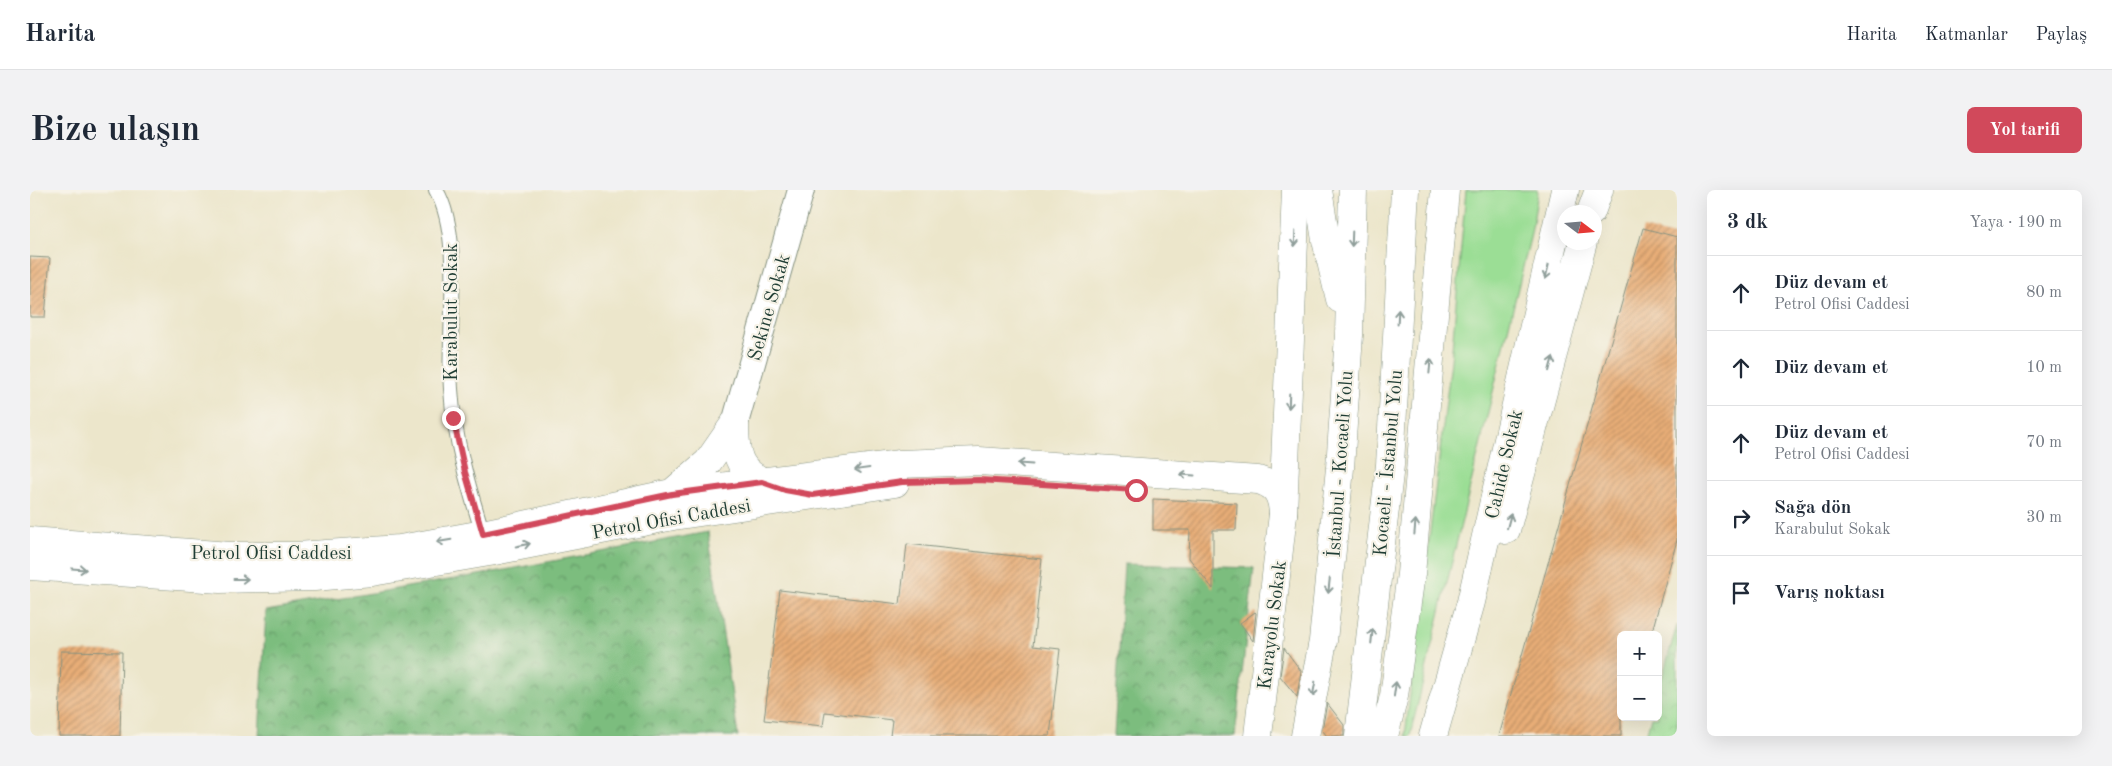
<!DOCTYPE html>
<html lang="tr">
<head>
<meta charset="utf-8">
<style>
  body { margin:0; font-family:"Old Standard TT",serif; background:#f2f2f3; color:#1f2937 }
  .controls { position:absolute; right:15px; bottom:15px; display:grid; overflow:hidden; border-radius:8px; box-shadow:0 5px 20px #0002 }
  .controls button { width:45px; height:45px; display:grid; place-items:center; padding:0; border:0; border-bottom:1px solid #e0e1e3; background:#fff; color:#1f2937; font:25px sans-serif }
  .compass { position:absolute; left:1527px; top:15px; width:45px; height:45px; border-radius:50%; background:#fff; box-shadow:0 5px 20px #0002; rotate:106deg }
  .stop { position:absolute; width:15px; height:15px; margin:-11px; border:4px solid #d1495b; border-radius:50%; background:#fff }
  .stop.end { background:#d1495b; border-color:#fff; box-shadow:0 1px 5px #0008 }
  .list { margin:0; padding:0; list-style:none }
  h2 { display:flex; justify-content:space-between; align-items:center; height:65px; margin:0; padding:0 20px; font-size:21px }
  h2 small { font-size:16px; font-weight:400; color:#747a83 }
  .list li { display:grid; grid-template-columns:32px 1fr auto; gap:15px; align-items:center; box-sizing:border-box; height:75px; padding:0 20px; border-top:1px solid #e0e1e3 }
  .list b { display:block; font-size:19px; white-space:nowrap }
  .list p { margin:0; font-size:16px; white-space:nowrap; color:#747a83 }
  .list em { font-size:16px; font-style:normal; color:#747a83 }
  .icon { flex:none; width:28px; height:28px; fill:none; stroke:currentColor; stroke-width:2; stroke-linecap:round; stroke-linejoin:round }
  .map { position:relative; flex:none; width:1647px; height:546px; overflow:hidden; border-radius:8px }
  header { display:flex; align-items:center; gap:30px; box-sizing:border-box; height:70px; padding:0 25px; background:#fff; border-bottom:1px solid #e0e1e3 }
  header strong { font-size:24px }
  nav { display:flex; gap:28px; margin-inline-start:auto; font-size:18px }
  .intro { display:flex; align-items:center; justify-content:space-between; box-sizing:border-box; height:120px; padding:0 30px }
  h1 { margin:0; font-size:35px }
  .button { padding:12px 22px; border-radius:8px; background:#d1495b; color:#fff; font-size:18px; font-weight:700 }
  main { display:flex; gap:30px; padding:0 30px }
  aside { flex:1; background:#fff; border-radius:8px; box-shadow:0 5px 20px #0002 }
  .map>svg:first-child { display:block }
  .grass { fill:#9bde95; stroke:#5d8e64 }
  .forest { fill:url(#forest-crowns); stroke:#4e7d59 }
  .park { fill:url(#park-crowns); stroke:#5d8e64 }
  .building { fill:url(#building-hatch) }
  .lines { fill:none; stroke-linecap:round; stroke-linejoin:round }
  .service-casing { stroke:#869280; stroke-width:16 }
  .minor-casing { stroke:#869280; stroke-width:28 }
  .tertiary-casing { stroke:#869280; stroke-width:29 }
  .secondary-casing { stroke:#869280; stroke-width:29 }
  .trunk-casing { stroke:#869280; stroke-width:29 }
  .service { stroke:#fff; stroke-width:14 }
  .minor { stroke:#fff; stroke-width:26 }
  .tertiary { stroke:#fff; stroke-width:28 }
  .secondary { stroke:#fff; stroke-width:28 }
  .trunk { stroke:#fff; stroke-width:28 }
  .oneway { stroke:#8f9e9a }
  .route { stroke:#d1495b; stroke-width:6 }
  .labels { text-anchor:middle; stroke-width:4.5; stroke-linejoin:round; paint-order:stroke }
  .street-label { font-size:19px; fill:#1f3d34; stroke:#f7f3e8 }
</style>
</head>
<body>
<header>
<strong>Harita</strong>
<nav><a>Harita</a><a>Katmanlar</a><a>Paylaş</a></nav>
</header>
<div class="intro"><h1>Bize ulaşın</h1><a class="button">Yol tarifi</a></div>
<main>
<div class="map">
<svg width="1647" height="546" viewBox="0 0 1647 546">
  <defs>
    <pattern id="forest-crowns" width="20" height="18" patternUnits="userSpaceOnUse" patternTransform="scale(1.25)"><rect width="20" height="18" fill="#7cbd7e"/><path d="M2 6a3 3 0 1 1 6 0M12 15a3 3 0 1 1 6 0" fill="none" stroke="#659b68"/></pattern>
    <pattern id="park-crowns" width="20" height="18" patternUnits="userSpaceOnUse" patternTransform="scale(1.25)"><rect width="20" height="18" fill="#9bde95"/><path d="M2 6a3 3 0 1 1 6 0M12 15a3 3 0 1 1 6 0" fill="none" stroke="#85bf81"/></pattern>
    <pattern id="building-hatch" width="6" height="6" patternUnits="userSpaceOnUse" patternTransform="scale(1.25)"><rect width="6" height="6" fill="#e8ad77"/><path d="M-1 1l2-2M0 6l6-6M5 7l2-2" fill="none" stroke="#bb8e62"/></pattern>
  </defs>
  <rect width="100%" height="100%" fill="#f7f3e8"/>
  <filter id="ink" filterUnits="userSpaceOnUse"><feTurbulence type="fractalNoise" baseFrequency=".02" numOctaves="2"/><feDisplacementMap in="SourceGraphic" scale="10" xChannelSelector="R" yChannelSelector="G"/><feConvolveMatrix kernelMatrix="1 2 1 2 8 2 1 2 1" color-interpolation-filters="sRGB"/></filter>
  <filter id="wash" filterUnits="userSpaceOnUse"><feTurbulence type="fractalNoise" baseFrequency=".0096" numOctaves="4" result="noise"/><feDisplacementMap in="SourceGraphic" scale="20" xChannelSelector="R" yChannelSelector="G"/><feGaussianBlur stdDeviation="1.12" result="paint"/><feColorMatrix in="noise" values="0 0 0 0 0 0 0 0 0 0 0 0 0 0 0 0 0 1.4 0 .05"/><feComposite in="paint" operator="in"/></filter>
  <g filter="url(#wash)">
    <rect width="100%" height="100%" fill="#ece6cb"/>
    <path class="grass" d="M 1436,0 L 1507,0 L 1508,2 L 1501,44 L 1380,546 L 1375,546 L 1421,171 Z"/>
    <path class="forest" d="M 678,342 L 708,546 L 229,546 L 236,421 L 448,385 Z
      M 1094,374 L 1224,378 L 1205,546 L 1084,546 Z"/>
    <path class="park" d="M 1647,435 L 1647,546 L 1616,546 L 1621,527 L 1628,527 L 1628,502 Z"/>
    <g id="blocks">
      <path class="building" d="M 1613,38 L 1647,47 L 1647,350 L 1621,445 L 1591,445 L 1591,546 L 1469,546 Z
        M 0,67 L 20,68 L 15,127 L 0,127 Z
        M 1123,309 L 1207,313 L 1206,340 L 1183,340 L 1183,399 L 1159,368 L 1160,340 L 1123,340 Z
        M 877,354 L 1012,369 L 1003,456 L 1030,459 L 1020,546 L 860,546 L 862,530 L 795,522 L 793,536 L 734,530 L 750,400 L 870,414 Z
        M 1225,422 L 1226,423 L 1223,451 L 1210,433 Z
        M 1254,458 L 1271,481 L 1267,507 L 1250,486 Z
        M 31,461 L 92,462 L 90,546 L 29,546 Z
        M 1297,513 L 1314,535 L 1314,546 L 1297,546 L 1292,540 Z"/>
    </g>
  </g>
  <g filter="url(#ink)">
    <use href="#blocks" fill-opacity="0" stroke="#869280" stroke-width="1"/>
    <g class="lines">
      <defs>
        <path id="service" d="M 406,0 C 434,47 417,144 421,199 C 424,249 439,299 454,347"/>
        <path id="minor" d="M 705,233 L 771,0"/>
        <path id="tertiary" d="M 705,233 C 705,267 708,283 743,296
          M 642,303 L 678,272 L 705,233
          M 0,351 L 200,366 L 267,366 L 370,359 L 453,344 L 642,303 L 870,274 L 949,271 L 1228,290 C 1247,295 1252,305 1253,324
          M 0,376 L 190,389 L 284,387 L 342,382 L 459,362 L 643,326 L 865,293"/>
        <path id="secondary" d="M 1561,22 L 1569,0
          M 1476,340 L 1553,52
          M 1228,546 L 1253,324 L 1266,0
          M 1403,546 L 1441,412 L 1535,0"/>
        <path id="trunk" d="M 1288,0 L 1296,50 L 1310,109
          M 1275,546 L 1293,451 L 1310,278 L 1319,145 L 1323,0
          M 1329,546 L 1360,275 L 1375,0
          M 1354,546 L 1364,506 L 1381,384 L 1415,0"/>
      </defs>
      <use href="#service" class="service-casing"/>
      <use href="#minor" class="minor-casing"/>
      <use href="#tertiary" class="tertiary-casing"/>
      <use href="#secondary" class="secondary-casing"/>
      <use href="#trunk" class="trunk-casing"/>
      <use href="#service" class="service"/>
      <use href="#minor" class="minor"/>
      <use href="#tertiary" class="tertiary"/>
      <use href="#secondary" class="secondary"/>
      <use href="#trunk" class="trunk"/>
    </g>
    <defs><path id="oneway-shaft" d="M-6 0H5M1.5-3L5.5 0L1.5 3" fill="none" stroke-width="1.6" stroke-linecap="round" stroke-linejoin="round" transform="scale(1.25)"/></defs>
    <g class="oneway">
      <use href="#oneway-shaft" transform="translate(1265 49) rotate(92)"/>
      <use href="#oneway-shaft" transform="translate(1322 49) rotate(92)"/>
      <use href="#oneway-shaft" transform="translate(1517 82) rotate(103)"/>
      <use href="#oneway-shaft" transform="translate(1368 127) rotate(-87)"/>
      <use href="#oneway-shaft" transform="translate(1521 174) rotate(-75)"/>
      <use href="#oneway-shaft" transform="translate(1400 176) rotate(-85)"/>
      <use href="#oneway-shaft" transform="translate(1259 211) rotate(92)"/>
      <use href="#oneway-shaft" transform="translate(995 274) rotate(-176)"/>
      <use href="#oneway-shaft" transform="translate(832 279) rotate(172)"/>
      <use href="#oneway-shaft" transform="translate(1157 285) rotate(-176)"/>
      <use href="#oneway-shaft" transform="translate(1479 331) rotate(-75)"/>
      <use href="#oneway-shaft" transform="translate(1385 337) rotate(-85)"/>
      <use href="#oneway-shaft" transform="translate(414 351) rotate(170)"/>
      <use href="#oneway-shaft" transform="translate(493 355) rotate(-11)"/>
      <use href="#oneway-shaft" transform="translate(49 379) rotate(4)"/>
      <use href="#oneway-shaft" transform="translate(211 389)"/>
      <use href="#oneway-shaft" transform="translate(1299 396) rotate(96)"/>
      <use href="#oneway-shaft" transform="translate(1342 446) rotate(-84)"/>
      <use href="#oneway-shaft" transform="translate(1284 499) rotate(100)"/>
      <use href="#oneway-shaft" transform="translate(1365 499) rotate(-82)"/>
    </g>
  </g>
  <g class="lines" filter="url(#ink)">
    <path class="route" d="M 423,228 L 435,282 L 453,344 L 642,304 L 732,292 L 755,300 L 783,305 L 872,292 L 949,290 L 1106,300"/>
  </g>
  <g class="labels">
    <g class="street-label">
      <text transform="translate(738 117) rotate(-74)" y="7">Sekine Sokak</text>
      <text transform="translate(420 122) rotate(-90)" y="7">Karabulut Sokak</text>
      <text transform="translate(1357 273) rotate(-85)" y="7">Kocaeli - İstanbul Yolu</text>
      <text transform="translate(1309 274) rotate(-86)" y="7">İstanbul - Kocaeli Yolu</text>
      <text transform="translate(1473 274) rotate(-77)" y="7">Cahide Sokak</text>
      <text transform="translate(641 328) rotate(-10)" y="7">Petrol Ofisi Caddesi</text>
      <text x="241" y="369">Petrol Ofisi Caddesi</text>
      <text transform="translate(1241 435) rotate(-83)" y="7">Karayolu Sokak</text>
    </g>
  </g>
</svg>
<div class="controls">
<button>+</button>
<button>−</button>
</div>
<svg class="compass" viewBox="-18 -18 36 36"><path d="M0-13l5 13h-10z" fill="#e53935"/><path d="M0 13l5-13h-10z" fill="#747a83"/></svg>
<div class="stop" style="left:1106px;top:300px"></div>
<div class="stop end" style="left:423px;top:228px"></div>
</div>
<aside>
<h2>3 dk<small>Yaya · 190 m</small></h2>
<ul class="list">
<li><svg class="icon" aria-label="ahead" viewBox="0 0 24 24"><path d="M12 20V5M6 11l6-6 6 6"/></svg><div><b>Düz devam et</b><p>Petrol Ofisi Caddesi</p></div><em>80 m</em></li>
<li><svg class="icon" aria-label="ahead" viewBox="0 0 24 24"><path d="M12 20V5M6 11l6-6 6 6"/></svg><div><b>Düz devam et</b></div><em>10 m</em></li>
<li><svg class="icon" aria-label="ahead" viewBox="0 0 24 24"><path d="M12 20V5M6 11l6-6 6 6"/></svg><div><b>Düz devam et</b><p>Petrol Ofisi Caddesi</p></div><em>70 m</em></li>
<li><svg class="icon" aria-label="right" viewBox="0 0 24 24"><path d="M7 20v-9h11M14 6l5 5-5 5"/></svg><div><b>Sağa dön</b><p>Karabulut Sokak</p></div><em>30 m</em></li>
<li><svg class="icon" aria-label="arrive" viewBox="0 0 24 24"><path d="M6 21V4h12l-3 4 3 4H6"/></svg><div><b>Varış noktası</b></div></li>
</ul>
</aside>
</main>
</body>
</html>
